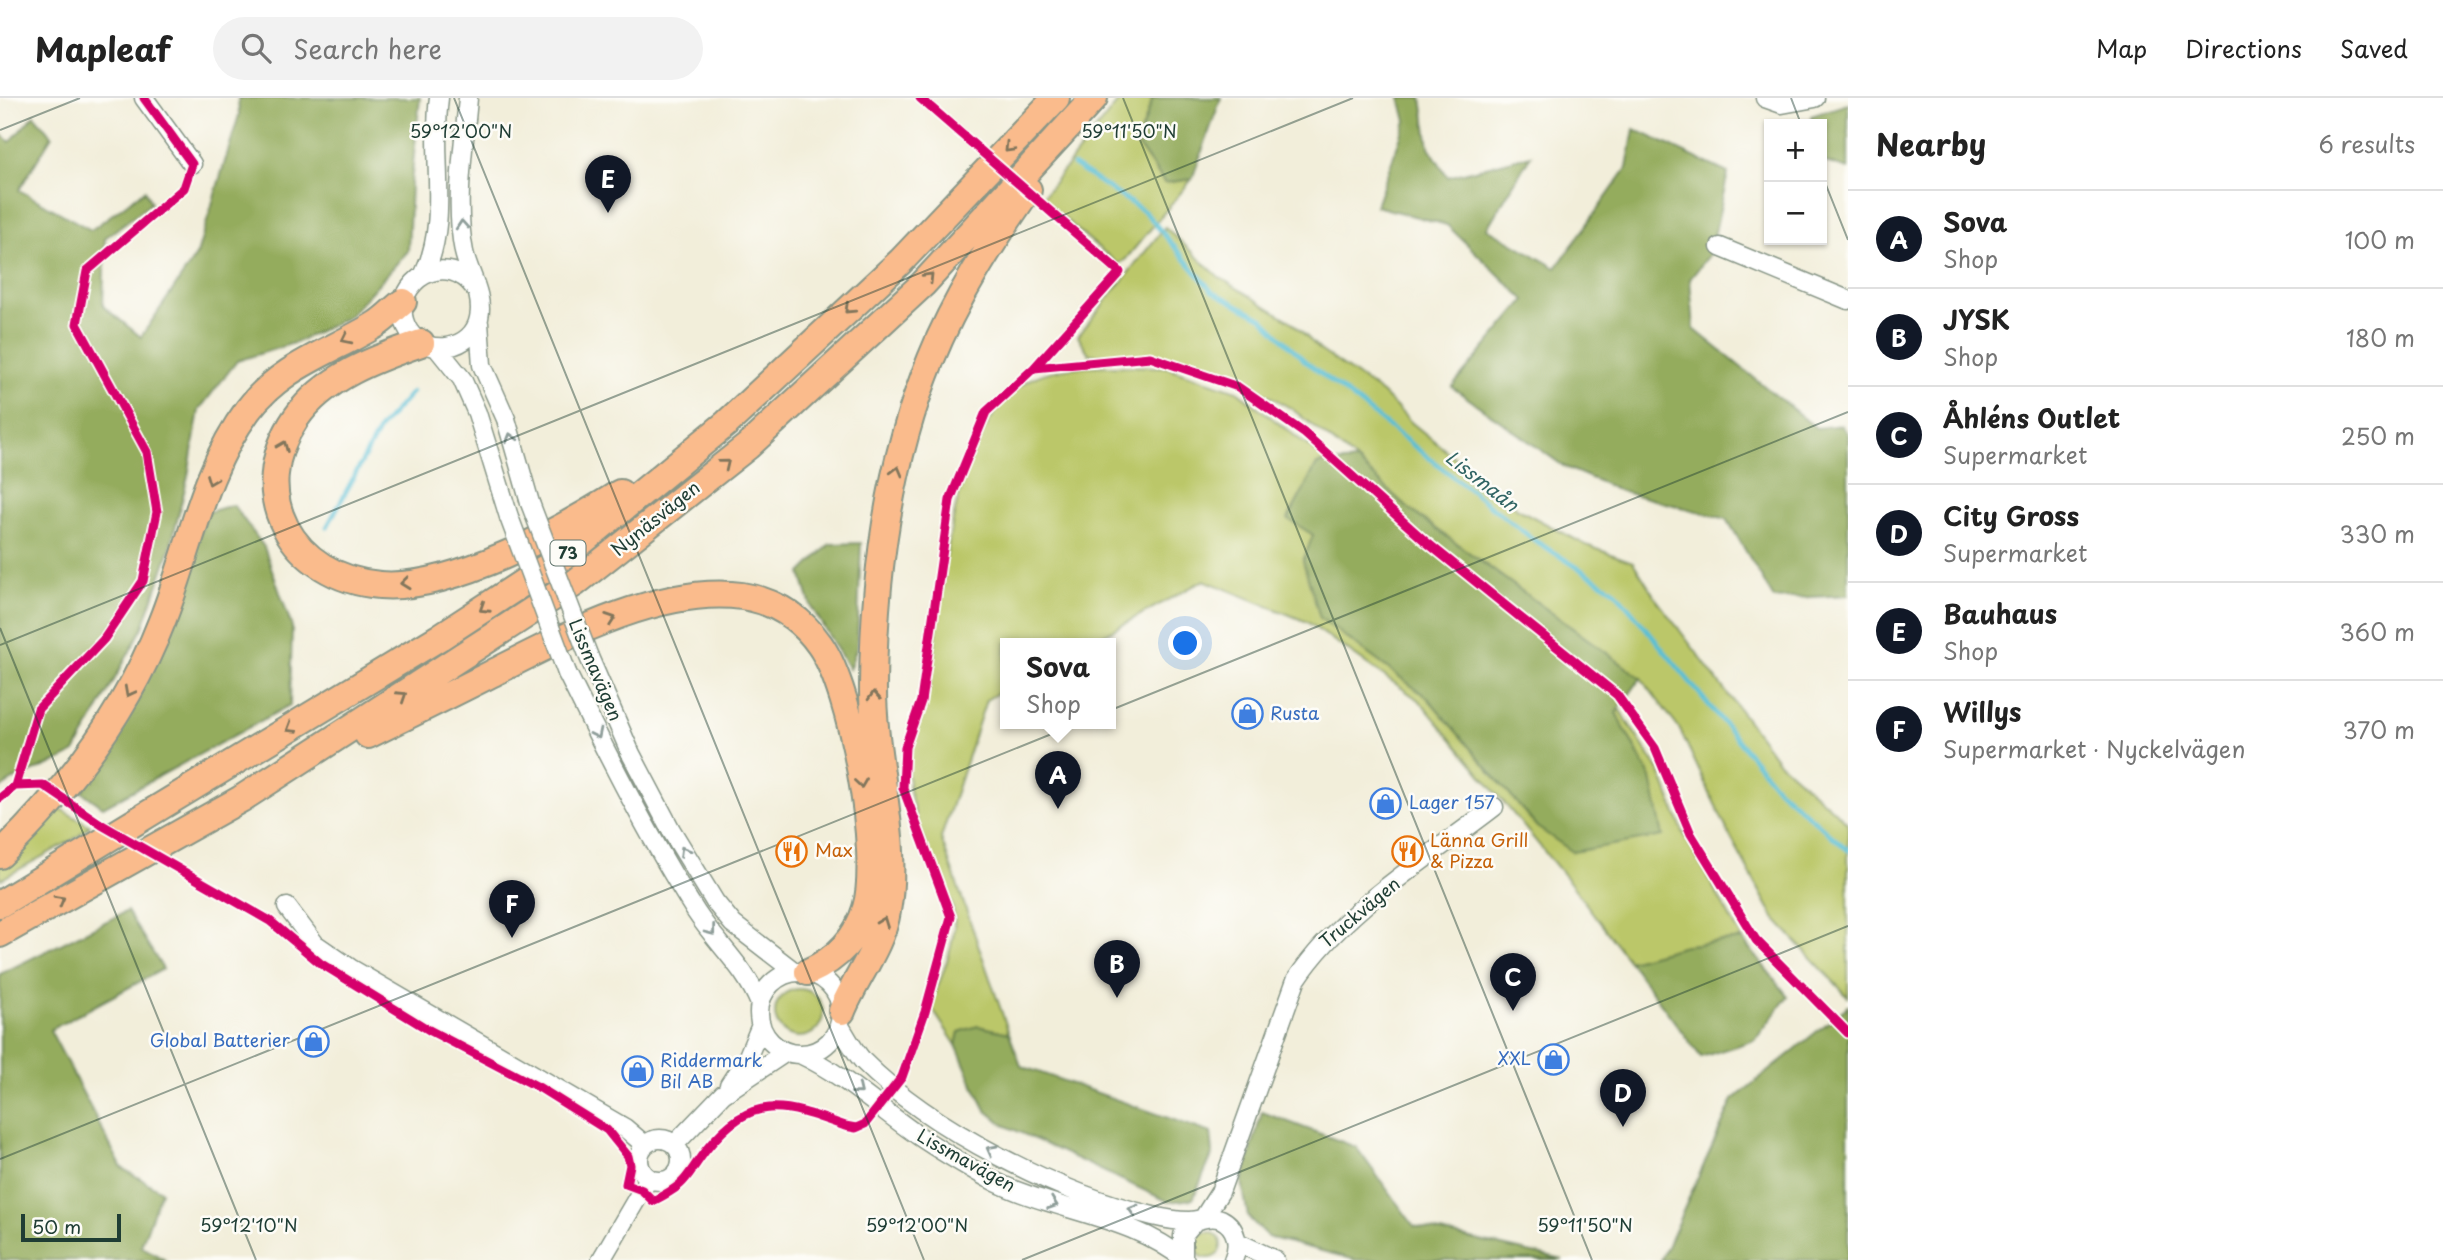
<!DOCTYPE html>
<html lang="en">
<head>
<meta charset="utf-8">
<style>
  body { margin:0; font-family:"Playpen Sans",sans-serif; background:#f2f2f2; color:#222 }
  .controls { position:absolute; right:21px; top:21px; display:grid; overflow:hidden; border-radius:0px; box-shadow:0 2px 5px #0004 }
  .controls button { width:63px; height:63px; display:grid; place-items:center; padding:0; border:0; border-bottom:2px solid #e0e0e0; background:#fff; color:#222; font:35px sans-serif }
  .scale { position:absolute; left:21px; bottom:18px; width:100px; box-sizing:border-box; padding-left:7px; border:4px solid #1f3d34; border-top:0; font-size:19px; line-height:24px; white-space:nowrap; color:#1f3d34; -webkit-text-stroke:5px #fdfcf7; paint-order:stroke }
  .you { position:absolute; left:1186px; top:546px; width:24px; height:24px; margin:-18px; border:5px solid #fff; border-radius:50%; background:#1a73e8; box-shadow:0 0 0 10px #1a73e833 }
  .badge { display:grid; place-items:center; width:46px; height:46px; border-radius:50%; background:#111827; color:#fff; font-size:23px; font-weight:700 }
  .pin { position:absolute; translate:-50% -58px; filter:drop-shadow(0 2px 4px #0008) }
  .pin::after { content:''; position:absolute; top:37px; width:24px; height:21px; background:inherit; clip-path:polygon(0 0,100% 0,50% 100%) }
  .popup { position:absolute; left:1000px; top:540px; width:116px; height:91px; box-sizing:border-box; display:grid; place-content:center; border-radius:0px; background:#fff; filter:drop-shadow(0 2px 5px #0005); font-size:23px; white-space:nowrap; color:#767676 }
  .popup b { font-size:26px; color:#222 }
  .popup::after { content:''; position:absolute; left:50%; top:100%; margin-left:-14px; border:14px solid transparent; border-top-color:#fff }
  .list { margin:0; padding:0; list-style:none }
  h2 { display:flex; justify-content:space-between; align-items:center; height:91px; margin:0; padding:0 28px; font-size:30px }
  h2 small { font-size:23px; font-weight:400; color:#767676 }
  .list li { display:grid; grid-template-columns:46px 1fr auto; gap:21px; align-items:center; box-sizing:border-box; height:98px; padding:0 28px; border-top:2px solid #e0e0e0 }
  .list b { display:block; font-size:26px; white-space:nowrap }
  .list p { margin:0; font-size:23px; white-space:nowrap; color:#767676 }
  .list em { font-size:23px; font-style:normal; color:#767676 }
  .icon { flex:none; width:38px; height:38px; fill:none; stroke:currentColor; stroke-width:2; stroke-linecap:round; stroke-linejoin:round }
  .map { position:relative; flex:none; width:1848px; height:1162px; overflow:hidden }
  header { display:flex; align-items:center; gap:42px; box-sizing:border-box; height:98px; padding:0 35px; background:#fff; border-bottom:2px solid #e0e0e0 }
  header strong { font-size:33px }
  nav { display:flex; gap:38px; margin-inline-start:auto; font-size:24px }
  .search { width:490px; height:63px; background:#f2f2f2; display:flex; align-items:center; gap:18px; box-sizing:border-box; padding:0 24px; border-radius:38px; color:#767676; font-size:26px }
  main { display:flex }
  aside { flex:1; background:#fff }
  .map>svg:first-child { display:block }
  .green { fill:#bbc769; stroke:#6d824e; stroke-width:2 }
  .forest { fill:#94ac5d; stroke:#5a7448; stroke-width:2 }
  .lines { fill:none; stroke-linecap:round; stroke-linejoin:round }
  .stream { stroke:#58bfd5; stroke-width:4.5 }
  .minor-casing { stroke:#889687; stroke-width:21 }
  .highway-casing { stroke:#889687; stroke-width:30 }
  .minor { stroke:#fff; stroke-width:18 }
  .highway { stroke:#fabb8c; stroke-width:26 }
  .minor-bridge-casing { stroke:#889687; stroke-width:21; stroke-linecap:butt }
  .minor-bridge { stroke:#fff; stroke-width:18 }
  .cycleway-casing { stroke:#fdfcf7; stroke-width:13 }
  .cycleway { stroke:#d6006c; stroke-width:9 }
  .oneway { stroke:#82765c }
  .oneway2 { stroke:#8f9e9a }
  .ticks { fill:none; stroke:#1f3d34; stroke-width:2; stroke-opacity:0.45 }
  .labels { text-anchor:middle; stroke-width:5; stroke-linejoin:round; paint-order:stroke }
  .shield { fill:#fdfcf7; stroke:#62766e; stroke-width:2 }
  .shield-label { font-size:16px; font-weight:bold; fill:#1f3d34 }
  .street-label { font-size:18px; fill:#1f3d34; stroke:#fdfcf7 }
  .shop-label { font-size:18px; fill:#366cbe; stroke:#fdfcf7; text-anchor:start }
  .food-label { font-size:18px; fill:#c56008; stroke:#fdfcf7; text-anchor:start }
  .water-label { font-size:19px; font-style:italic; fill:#306464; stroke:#fdfcf7 }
  .ticks-label { font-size:18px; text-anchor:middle; fill:#1f3d34; stroke:#fdfcf7; stroke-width:5; stroke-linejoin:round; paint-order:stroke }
</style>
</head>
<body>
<header>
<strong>Mapleaf</strong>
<div class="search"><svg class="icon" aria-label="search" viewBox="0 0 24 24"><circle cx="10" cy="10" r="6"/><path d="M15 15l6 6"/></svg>Search here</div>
<nav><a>Map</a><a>Directions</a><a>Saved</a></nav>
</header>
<main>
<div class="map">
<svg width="1848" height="1162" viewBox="0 0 1848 1162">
  <rect width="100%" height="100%" fill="#fdfcf7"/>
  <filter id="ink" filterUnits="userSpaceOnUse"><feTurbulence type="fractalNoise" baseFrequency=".0143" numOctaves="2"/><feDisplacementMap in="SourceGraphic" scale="14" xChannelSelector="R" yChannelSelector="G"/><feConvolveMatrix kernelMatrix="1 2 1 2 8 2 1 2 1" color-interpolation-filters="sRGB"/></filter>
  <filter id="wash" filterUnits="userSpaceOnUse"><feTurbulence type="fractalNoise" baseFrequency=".00686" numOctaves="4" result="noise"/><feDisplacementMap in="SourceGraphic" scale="28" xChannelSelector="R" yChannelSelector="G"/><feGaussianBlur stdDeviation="1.57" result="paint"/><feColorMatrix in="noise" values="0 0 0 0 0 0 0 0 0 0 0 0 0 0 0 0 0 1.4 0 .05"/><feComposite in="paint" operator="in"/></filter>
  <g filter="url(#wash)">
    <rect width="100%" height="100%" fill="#f2eeda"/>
    <path class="green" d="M 1121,0 L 1153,0 L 1137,46 L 1164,85 L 1192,81 L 1125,162 L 1118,166 L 1041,101 Z
      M 1165,129 L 1219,179 L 1292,224 L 1320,252 L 1382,295 L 1412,325 L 1518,411 L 1586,447 L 1633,464 L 1657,502 L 1778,663 L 1848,725 L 1848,899 L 1774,820 L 1730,738 L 1680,632 L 1641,580 L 1409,411 L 1357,363 L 1292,311 L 1226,273 L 1182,261 L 1089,256 L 1078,238 Z
      M 1165,269 L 1237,293 L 1330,365 L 1317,366 L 1313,437 L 1320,520 L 1428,600 L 1537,729 L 1651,680 L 1616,615 L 1619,611 L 1660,674 L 1683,734 L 1742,841 L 1689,847 L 1629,863 L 1568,782 L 1420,603 L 1307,524 L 1204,482 L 1089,545 L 1006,545 L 1005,591 L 986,602 L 941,740 L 1009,935 L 978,928 L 959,934 L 956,947 L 931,909 C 939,882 957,846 954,817 C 951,797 939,776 931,758 C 919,732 910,705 908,677 C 905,648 924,623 928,595 C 944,505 943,350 1020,288 C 1053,261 1124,269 1165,269 Z
      M 57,709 L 90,728 L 76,740 L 0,782 L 0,767 Z
      M775 915a24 24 0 1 1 48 0a24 24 0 1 1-48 0Z
      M1195 1147a13 13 0 1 1 26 0a13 13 0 1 1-26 0Z"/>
    <path class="forest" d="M 238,0 L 420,0 L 411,85 L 408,153 L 348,219 L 297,244 L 237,263 L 199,312 L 188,378 L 170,451 L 143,529 L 75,654 C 51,670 22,673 0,691 L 0,36 L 10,44 L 34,17 L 52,38 L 19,92 L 91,132 L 145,92 L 151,105 L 105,140 L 103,208 L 141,239 L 197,156 L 239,17 Z
      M 1153,0 L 1221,0 L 1192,81 L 1165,85 L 1137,46 Z
      M 1400,0 L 1422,0 L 1429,49 L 1448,79 L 1531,57 L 1487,130 L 1556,170 L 1627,70 L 1634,31 L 1728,75 L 1710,156 L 1690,181 L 1694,231 L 1816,330 L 1841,327 L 1848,336 L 1848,497 L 1774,501 L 1727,421 L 1624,394 L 1565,369 L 1452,289 L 1525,202 L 1447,127 L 1376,108 L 1406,23 Z
      M 1848,6 L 1848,71 L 1822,63 L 1822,26 L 1812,26 L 1811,18 Z
      M 1357,363 L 1409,411 L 1641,580 L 1616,615 L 1651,680 L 1663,738 L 1573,754 L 1537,729 L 1428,600 L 1320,520 L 1303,463 L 1313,437 L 1288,421 L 1317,366 Z
      M 233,407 L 264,449 L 292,529 L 290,607 L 103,709 L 82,694 L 142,590 L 208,414 Z
      M 861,445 L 857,549 L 849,571 L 811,508 L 801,475 L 830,446 Z
      M 127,813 L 163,871 L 50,932 L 122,1070 L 161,1093 L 141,1148 L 165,1162 L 0,1162 L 0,876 Z
      M 1742,841 L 1788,898 L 1755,942 L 1701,959 L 1629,863 L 1689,847 Z
      M 1848,908 L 1848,1162 L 1661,1162 L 1733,1002 Z
      M 978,928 L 1009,935 L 1021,968 L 1211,1035 L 1213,1055 L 1193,1101 L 1169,1104 L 1004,1027 L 986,1012 L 973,986 L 956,947 L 959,934 Z
      M 1262,1014 L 1356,1049 L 1414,1128 L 1563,1162 L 1356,1162 L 1268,1139 L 1248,1119 L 1242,1084 Z"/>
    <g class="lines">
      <path class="stream" d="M 1073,67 L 1145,114 L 1212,193 L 1262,220 L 1305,263 L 1534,442 L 1615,493 L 1778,691 L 1848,752
        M 327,429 L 380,330 L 412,294"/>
    </g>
  </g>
  <g filter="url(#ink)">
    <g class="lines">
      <defs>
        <path id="minor" d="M 144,0 L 192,66
          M 468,0 C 464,50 454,104 464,154 C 469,176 484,197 479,220 C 473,252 427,260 409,233 C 387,199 427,157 462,178 C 468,181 473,188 477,193
          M 1765,0 L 1782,6 L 1815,0
          M 1720,149 L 1848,202
          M 424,176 C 450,122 431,58 439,0
          M 479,225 L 482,267 L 506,321 L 530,405
          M 437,250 L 462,281 L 477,315 L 509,419
          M 589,559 L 631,656 L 671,732 L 715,804 L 733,826 L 795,874
          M 567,575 C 607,656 648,738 696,814 C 717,846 746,870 760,906
          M 287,809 L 315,846 L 350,870 L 625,1030 L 645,1047
          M759 915a41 41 0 1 1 82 0a41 41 0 1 1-82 0Z
          M 840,928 C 847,940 854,953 863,963 C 931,1032 1060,1096 1153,1118 C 1165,1121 1177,1123 1189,1123 C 1201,1123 1209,1116 1221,1121 C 1237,1129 1240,1147 1233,1162
          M 800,956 C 845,977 879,1011 919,1038 C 941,1053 965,1067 988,1080 C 1050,1113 1130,1116 1185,1162
          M 729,987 L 748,958 L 761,927
          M639 1062a21 21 0 1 1 42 0a21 21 0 1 1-42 0Z
          M 675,1046 L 723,996 L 786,954
          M 1204,1119 L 1220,1094 L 1296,882 C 1343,811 1427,761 1494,709
          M 1237,1144 L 1275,1162
          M 1183,1160 L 1183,1137 L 1195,1123
          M 601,1162 L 649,1080"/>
        <path id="highway" d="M 421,245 C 377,260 324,279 296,320 C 244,396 292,480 380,487 C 451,493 562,432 620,395
          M 368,637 C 409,617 450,597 491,576 C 562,540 660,487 742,498 C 775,503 801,520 820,547 C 852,592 882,757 866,810 C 857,841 837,861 808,874
          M 0,757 C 69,690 127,614 162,523 C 190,453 202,374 248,312 C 281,268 330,254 375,227 C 385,221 394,211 403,204
          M 0,806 L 440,539 L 567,456 L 727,325 L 901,163 L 1056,0
          M 0,836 L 241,701 L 575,485 L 748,348 L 923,186 L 1094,0
          M 842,913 C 855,881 882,847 887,813 C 900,738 872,662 873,587 C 874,476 889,364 931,261 C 955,201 992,144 1028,92"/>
      </defs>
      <use href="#minor" class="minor-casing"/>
      <use href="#highway" class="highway-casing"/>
      <use href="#minor" class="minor"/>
      <use href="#highway" class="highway"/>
      <defs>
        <path id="minor-bridge" d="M 530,405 L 589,559
          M 509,419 L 567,575"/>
      </defs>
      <use href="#minor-bridge" class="minor-bridge-casing"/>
      <use href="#minor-bridge" class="minor-bridge"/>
      <defs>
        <path id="cycleway" d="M 1034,270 L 1150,259 L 1238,289 L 1304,335 L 1425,443 L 1617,597 L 1655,650 L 1691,736 L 1756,842 L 1848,935
          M 15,688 L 43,687 L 102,727 L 270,823 L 320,865 L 429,932 L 540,990 L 607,1032 L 628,1058 L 630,1067 L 626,1086 L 642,1092 L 653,1103 C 689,1085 684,1081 706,1052 C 752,994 784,1006 845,1028 L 856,1030 L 865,1026 L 902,979 L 925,914 L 951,819 L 903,690 L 905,649 L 921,603 L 950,402 L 986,314 L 1034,270 L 1120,174 L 920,0
          M 0,700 L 15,688 L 38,611 L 104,541 L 143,483 L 157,414 L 147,354 L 77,226 L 87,173 L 184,90 L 192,66 L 144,0"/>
      </defs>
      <use href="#cycleway" class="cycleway-casing"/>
      <use href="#cycleway" class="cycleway"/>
    </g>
    <defs><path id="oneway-chevron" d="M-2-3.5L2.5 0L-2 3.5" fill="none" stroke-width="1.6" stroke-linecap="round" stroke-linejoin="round" transform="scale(1.75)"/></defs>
    <g class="oneway">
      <use href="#oneway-chevron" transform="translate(1009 50) rotate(134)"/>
      <use href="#oneway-chevron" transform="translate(929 179) rotate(-46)"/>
      <use href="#oneway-chevron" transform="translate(849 211) rotate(137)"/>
      <use href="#oneway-chevron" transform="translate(346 241) rotate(154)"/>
      <use href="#oneway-chevron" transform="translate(283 348) rotate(-68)"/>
      <use href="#oneway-chevron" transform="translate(725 366) rotate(-39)"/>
      <use href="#oneway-chevron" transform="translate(897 373) rotate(-75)"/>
      <use href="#oneway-chevron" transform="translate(211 382) rotate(111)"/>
      <use href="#oneway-chevron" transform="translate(405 485) rotate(174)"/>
      <use href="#oneway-chevron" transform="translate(484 510) rotate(147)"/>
      <use href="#oneway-chevron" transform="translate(611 521) rotate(-19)"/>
      <use href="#oneway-chevron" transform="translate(129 594) rotate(118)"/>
      <use href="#oneway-chevron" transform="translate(402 598) rotate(-33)"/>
      <use href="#oneway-chevron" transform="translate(874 598) rotate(-93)"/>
      <use href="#oneway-chevron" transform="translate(291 630) rotate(148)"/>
      <use href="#oneway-chevron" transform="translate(861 685) rotate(82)"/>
      <use href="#oneway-chevron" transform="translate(60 802) rotate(-29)"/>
      <use href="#oneway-chevron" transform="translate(883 824) rotate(-69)"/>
    </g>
    <g class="oneway2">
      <use href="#oneway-chevron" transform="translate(462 127) rotate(-94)"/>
      <use href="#oneway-chevron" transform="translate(511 340) rotate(-106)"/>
      <use href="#oneway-chevron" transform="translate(597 636) rotate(64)"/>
      <use href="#oneway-chevron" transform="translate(684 753) rotate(-121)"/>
      <use href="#oneway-chevron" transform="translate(711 833) rotate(52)"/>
      <use href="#oneway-chevron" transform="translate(858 992) rotate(39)"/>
      <use href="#oneway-chevron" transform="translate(991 1052) rotate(-152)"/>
      <use href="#oneway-chevron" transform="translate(1053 1106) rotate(19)"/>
      <use href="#oneway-chevron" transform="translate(1133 1112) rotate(-164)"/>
    </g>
  </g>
  <path class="ticks" d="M 454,0 L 924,1162M 1123,0 L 1592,1162M 1791,0 L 1801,26M 0,32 L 80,0M 1822,77 L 1848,142M 0,530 L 256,1162M 0,547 L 1353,0M 0,1061 L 1848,314M 1022,1162 L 1848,828"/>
  <defs>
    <symbol id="shop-ring" viewBox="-11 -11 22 22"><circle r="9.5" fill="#fdfcf7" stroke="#3f7fe0" stroke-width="1.5"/><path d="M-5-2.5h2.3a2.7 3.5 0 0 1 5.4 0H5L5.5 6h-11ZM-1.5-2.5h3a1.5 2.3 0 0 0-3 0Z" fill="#3f7fe0"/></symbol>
    <symbol id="restaurant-ring" viewBox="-11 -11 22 22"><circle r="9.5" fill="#fdfcf7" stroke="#e8710a" stroke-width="1.5"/><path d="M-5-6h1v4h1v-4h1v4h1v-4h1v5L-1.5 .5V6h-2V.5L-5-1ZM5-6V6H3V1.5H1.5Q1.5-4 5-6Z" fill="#e8710a"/></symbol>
  </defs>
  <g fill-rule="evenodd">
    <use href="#shop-ring" x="1230" y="598" width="35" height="35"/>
    <use href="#shop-ring" x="1368" y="688" width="35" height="35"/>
    <use href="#restaurant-ring" x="774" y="736" width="35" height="35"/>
    <use href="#restaurant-ring" x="1390" y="736" width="35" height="35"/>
    <use href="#shop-ring" x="296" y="926" width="35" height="35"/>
    <use href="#shop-ring" x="1536" y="944" width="35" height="35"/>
    <use href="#shop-ring" x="620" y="956" width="35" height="35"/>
  </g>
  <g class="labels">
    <rect class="shield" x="550.5" y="442.5" width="35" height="25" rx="5"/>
    <g class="shield-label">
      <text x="568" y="461">73</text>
    </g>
    <g class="street-label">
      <text transform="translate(656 421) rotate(-39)" y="6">Nynäsvägen</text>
      <text transform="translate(595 572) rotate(67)" y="6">Lissmavägen</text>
      <text transform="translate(1360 815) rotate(-40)" y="6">Truckvägen</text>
      <text transform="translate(966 1063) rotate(29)" y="6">Lissmavägen</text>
    </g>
    <g class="shop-label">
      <text x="1270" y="622">Rusta</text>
      <text x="1409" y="711">Lager 157</text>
      <text x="290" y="949" text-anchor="end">Global Batterier</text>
      <text x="1531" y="967" text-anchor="end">XXL</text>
      <text x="660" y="969">Riddermark<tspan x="660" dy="21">Bil AB</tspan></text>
    </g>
    <g class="food-label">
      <text x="1430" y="749">Länna Grill<tspan x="1430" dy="21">&amp; Pizza</tspan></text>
      <text x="815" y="759">Max</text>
    </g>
    <g class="water-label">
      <text transform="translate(1482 383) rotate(38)" y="7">Lissmaån</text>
    </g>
  </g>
  <g class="ticks-label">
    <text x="461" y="40">59°12'00"N</text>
    <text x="1129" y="40">59°11'50"N</text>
    <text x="249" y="1134">59°12'10"N</text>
    <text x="917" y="1134">59°12'00"N</text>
    <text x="1585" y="1134">59°11'50"N</text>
  </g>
</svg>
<div class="controls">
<button>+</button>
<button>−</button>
</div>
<div class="scale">50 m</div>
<div class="you"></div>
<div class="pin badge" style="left:1058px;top:711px">A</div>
<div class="popup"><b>Sova</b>Shop</div>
<div class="pin badge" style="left:1117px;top:900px">B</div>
<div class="pin badge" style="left:1513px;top:913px">C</div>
<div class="pin badge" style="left:1623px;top:1029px">D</div>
<div class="pin badge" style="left:608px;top:115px">E</div>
<div class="pin badge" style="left:512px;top:840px">F</div>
</div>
<aside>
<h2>Nearby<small>6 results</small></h2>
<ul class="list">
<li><span class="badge">A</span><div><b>Sova</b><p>Shop</p></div><em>100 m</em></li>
<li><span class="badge">B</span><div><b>JYSK</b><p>Shop</p></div><em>180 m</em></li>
<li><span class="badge">C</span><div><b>Åhléns Outlet</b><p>Supermarket</p></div><em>250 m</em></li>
<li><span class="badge">D</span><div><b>City Gross</b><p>Supermarket</p></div><em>330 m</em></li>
<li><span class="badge">E</span><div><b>Bauhaus</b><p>Shop</p></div><em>360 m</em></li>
<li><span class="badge">F</span><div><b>Willys</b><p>Supermarket · Nyckelvägen</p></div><em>370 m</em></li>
</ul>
</aside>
</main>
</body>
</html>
